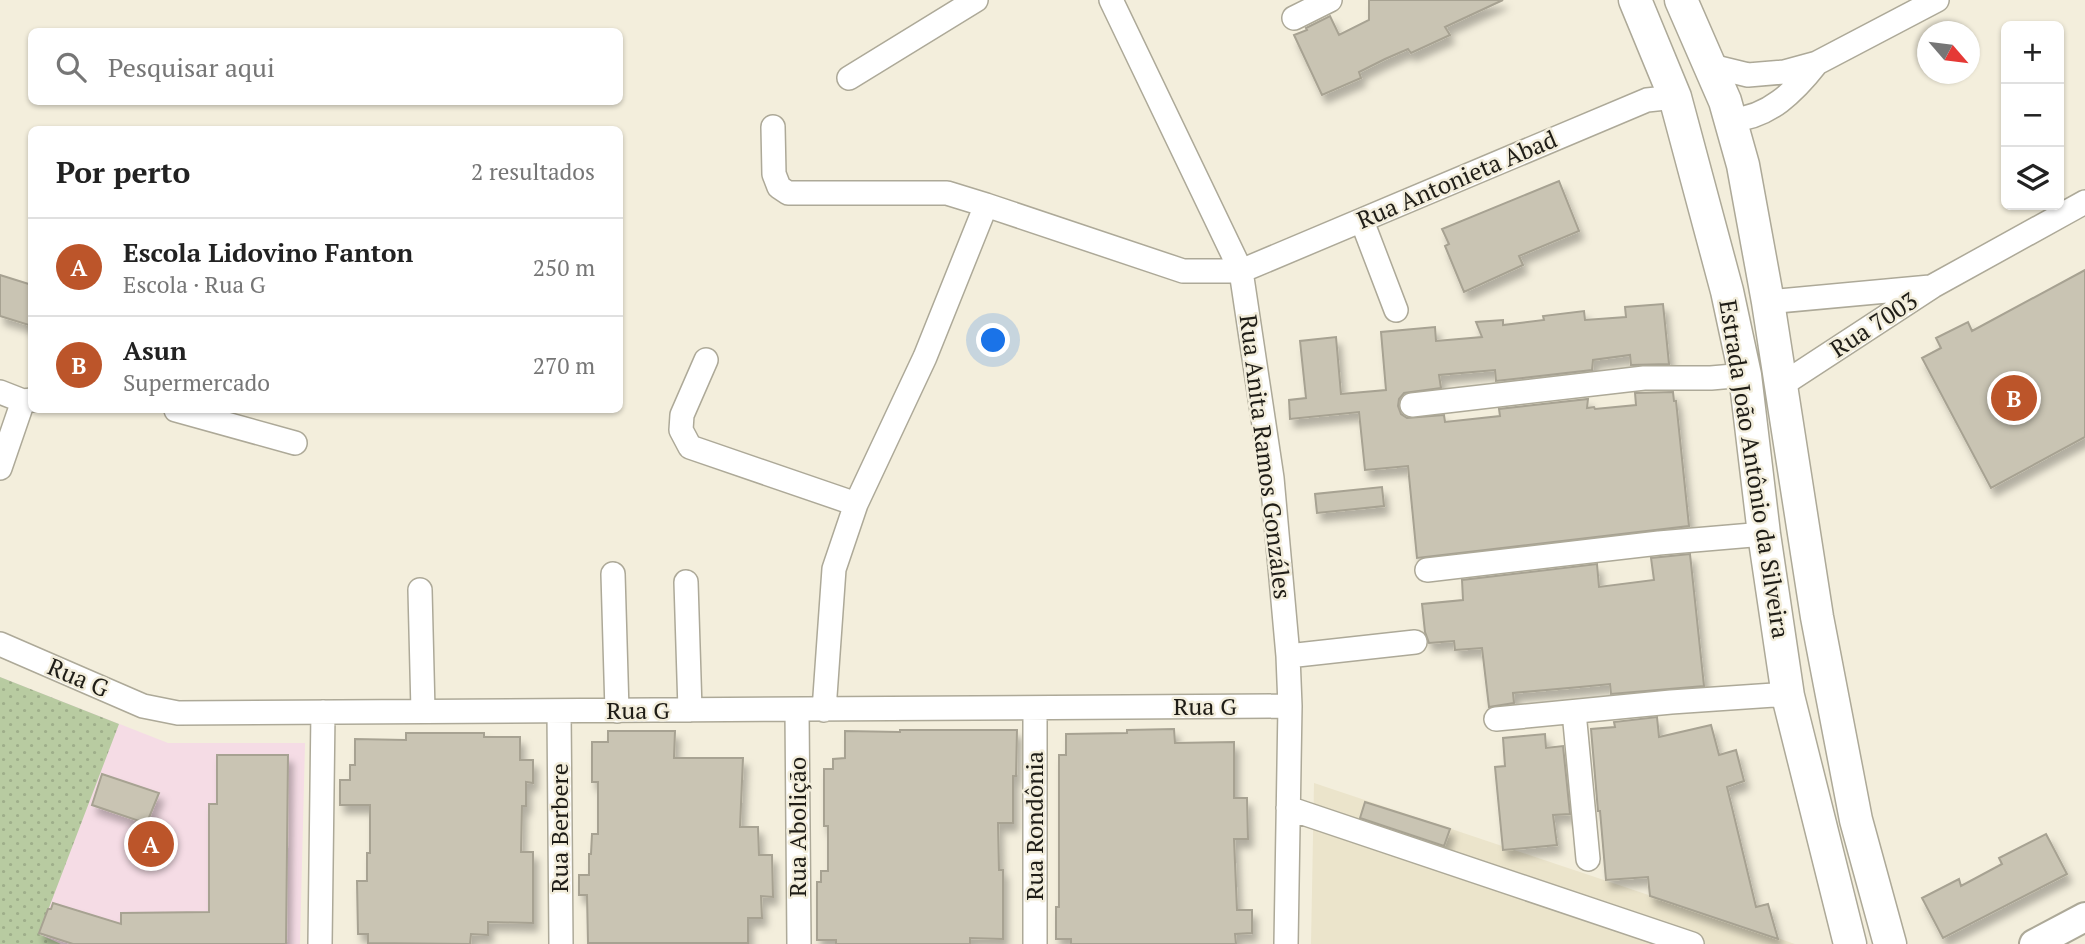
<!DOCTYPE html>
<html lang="pt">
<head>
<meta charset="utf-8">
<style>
  body { margin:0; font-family:"PT Serif",serif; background:#f2f2f2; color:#222 }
  .controls { position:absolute; right:21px; top:21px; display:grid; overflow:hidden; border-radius:10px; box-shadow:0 2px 5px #0004 }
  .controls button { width:63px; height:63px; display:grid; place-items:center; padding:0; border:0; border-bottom:2px solid #e0e0e0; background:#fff; color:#222; font:35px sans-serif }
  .compass { position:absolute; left:1917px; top:21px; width:63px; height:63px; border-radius:50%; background:#fff; box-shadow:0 2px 5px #0004; rotate:118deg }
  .you { position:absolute; left:994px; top:341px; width:24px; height:24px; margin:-18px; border:5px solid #fff; border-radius:50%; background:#1a73e8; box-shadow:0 0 0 10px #1a73e833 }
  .badge { display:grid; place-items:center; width:46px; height:46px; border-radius:50%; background:#bc552a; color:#fff; font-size:23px; font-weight:700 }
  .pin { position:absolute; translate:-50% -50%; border:4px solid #fff; box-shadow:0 2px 7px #0006 }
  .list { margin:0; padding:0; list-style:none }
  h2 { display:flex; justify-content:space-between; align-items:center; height:91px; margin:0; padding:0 28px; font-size:30px }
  h2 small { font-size:23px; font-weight:400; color:#767676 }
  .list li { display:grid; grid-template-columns:46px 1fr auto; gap:21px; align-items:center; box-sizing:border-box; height:98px; padding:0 28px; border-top:2px solid #e0e0e0 }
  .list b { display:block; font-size:26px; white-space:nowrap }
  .list p { margin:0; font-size:23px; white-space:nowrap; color:#767676 }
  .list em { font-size:23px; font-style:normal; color:#767676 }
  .icon { flex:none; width:38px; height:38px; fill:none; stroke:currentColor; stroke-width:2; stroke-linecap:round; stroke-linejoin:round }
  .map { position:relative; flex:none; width:2085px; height:944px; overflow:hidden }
  .search { position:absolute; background:#fff; box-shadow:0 2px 5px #0004; left:28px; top:28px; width:595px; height:77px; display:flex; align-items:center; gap:18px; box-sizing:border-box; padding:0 24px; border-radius:10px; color:#767676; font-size:26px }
  .panel { position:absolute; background:#fff; box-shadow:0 2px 5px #0004; left:28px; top:126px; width:595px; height:287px; border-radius:10px }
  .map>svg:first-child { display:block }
  .built { fill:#ebe4cb }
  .education { fill:#f5dce5 }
  .grass { fill:url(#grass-dots) }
  .building { fill:#c9c4b3; stroke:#a7a292; stroke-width:2; filter:url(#shadow) }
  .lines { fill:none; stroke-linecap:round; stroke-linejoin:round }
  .minor-casing { stroke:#ada998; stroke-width:26 }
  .tertiary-casing { stroke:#ada998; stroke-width:32 }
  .secondary-casing { stroke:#ada998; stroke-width:35 }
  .minor { stroke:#fff; stroke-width:23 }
  .tertiary { stroke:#fff; stroke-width:28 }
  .secondary { stroke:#fff; stroke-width:32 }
  .labels { text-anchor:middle; stroke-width:5; stroke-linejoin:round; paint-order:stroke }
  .street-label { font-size:24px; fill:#1f1d17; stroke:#f3eedc }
</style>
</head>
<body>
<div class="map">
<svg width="2085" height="944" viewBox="0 0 2085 944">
  <defs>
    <pattern id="grass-dots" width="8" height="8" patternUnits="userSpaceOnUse" patternTransform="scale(1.75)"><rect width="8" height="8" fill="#b8cba1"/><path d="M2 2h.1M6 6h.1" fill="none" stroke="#9eae8a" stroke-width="1.8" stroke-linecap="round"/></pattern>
    <filter id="shadow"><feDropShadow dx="4.5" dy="8" stdDeviation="3.5" flood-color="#0004"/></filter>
  </defs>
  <rect width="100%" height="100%" fill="#f3eedc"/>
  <path class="built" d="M 1314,783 L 1795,944 L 1311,944 Z"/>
  <path class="education" d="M 0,677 L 168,743 L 305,743 L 300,944 L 0,944 Z"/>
  <path class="grass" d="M 0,677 L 119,724 L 39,934 L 61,944 L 0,944 Z"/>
  <path class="building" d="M 1369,0 L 1503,0 L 1445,27 L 1450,35 L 1411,53 L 1408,49 L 1385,59 L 1359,72 L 1361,78 L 1322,95 L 1294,35 L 1307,30 L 1306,28 L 1330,16 L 1339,35 L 1369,20 Z
    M 1559,181 L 1579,231 L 1519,256 L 1523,265 L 1464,292 L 1445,246 L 1449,244 L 1442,229 Z
    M 2085,270 L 2085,437 L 1991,488 L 1922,358 L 1941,348 L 1936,338 L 1968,322 L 1972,331 Z
    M 0,275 L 32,285 L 32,326 L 0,316 Z
    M 1663,304 L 1669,364 L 1631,365 L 1630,355 L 1593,360 L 1592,370 L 1496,381 L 1495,370 L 1439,375 L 1441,388 L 1404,393 L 1399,399 L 1398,406 L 1401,414 L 1407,418 L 1444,415 L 1445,422 L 1500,416 L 1499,409 L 1588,399 L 1587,408 L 1594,407 L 1595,409 L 1636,405 L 1635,393 L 1673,392 L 1674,401 L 1676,401 L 1689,526 L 1417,558 L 1408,466 L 1365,470 L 1359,412 L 1290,419 L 1289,400 L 1306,398 L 1300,341 L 1336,337 L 1341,394 L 1386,390 L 1381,332 L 1435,327 L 1436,341 L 1482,337 L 1476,322 L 1503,320 L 1503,325 L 1544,320 L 1543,316 L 1584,311 L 1585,320 L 1626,317 L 1625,307 Z
    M 1382,487 L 1384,506 L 1317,513 L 1315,494 Z
    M 1690,554 L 1704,686 L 1611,694 L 1610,684 L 1580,687 L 1513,693 L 1514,703 L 1489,707 L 1482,648 L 1455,650 L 1454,641 L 1429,643 L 1425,632 L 1422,604 L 1463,600 L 1462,580 L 1597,564 L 1599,587 L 1654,580 L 1651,558 Z
    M 1657,717 L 1659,737 L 1711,725 L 1719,755 L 1736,750 L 1744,781 L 1727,787 L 1756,907 L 1768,904 L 1778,939 L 1650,896 L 1648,877 L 1606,880 L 1600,811 L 1598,811 L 1591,729 L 1615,727 L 1614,722 Z
    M 1174,729 L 1175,743 L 1234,742 L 1234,798 L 1247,798 L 1248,839 L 1234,839 L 1237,910 L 1252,910 L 1252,933 L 1235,934 L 1236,944 L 1071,944 L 1071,939 L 1056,939 L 1056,907 L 1059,907 L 1059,755 L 1066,755 L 1066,734 L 1127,733 L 1127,730 Z
    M 900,730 L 1017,730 L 1016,776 L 1013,776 L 1013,823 L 998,823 L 999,870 L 1003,870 L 1003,939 L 970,938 L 970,944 L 836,944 L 836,940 L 817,940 L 817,882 L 821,882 L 821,871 L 828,871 L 828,826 L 824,826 L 824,769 L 833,769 L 833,759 L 845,758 L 845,731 L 900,732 Z
    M 608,731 L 675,731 L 674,758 L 743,758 L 740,827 L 758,827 L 759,855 L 772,855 L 773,897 L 761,896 L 762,918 L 748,918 L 748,943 L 588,943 L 587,895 L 579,895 L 579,875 L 589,875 L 589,854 L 591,854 L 592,834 L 598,834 L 598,782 L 592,782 L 592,742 L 608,742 Z
    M 406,733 L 484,733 L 484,737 L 520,737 L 520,760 L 533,760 L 533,783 L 526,782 L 526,806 L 522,806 L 521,852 L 533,852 L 533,923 L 488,922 L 488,935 L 471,934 L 470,944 L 368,943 L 368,934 L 358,934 L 357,881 L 367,881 L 367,853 L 370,853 L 370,805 L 340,805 L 340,780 L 350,780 L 350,765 L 355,765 L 355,739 L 406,740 Z
    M 1545,734 L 1546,748 L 1563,746 L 1570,814 L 1553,815 L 1557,845 L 1503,850 L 1495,767 L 1505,766 L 1503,738 Z
    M 217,755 L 288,755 L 286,944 L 73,944 L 39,933 L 48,909 L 51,909 L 53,903 L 121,924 L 121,913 L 209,912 L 209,804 L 217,804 Z
    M 102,774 L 159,793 L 148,820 L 146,819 L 145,823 L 92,805 Z
    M 1365,802 L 1450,829 L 1444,846 L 1360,818 Z
    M 2046,834 L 2067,874 L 1943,938 L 1922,898 L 1959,879 L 1961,886 L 2002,864 L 1999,858 Z"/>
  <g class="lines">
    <defs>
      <path id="minor" d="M 1111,0 L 1241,271 L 1272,478 L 1288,656 L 1290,706 L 1286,944
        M 1294,18 L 1330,0
        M 1711,66 L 1748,75 L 1784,72 L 1817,63 L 1937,0
        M 849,78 L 976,0
        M 1731,120 C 1769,118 1795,91 1817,63
        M 773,127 L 774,174 L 779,187 L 788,193 L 947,193 L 986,205
        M 1362,221 L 1396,310
        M 1768,302 L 1930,287
        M 706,360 L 682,415 L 681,430 L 690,447 L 856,504
        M 1780,386 L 1933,286 L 2085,202
        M 0,392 L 23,401 L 32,400
        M 1412,405 L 1644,378 L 1711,378 L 1745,375
        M 176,410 L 295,443
        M 0,468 L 23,401
        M 1427,570 L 1659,543 L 1764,534
        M 613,574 L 617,711
        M 686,582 L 690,710
        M 420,590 L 423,711
        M 0,644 L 143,706 L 178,713 L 1290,706
        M 1288,656 L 1415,642
        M 1035,708 L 1035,944
        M 797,710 L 799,944
        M 824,710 L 834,569 L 856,504 L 925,357 L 986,205 L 1183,271 L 1241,271 L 1647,100 L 1675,97
        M 559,711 L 561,944
        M 1574,712 L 1588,859
        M 1496,719 L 1671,702 L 1774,695 L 1788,696
        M 1288,808 L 1692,944
        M 320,944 L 323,712"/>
      <path id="tertiary" d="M 2034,944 L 2085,917"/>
      <path id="secondary" d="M 1635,0 L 1675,97 L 1727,291 L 1745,375 L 1764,534 L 1788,696 L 1850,944
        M 1681,0 L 1725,101 L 1743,165 L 1768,302 L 1817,617 L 1856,820 L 1890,944"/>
    </defs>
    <use href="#minor" class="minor-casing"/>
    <use href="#tertiary" class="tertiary-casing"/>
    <use href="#secondary" class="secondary-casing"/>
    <use href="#minor" class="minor"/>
    <use href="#tertiary" class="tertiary"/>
    <use href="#secondary" class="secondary"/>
  </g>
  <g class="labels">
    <g class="street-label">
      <text transform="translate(1457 180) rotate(-23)" y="8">Rua Antonieta Abad</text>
      <text transform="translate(1874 325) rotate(-33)" y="8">Rua 7003</text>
      <text transform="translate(1265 457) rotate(83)" y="8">Rua Anita Ramos Gonzáles</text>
      <text transform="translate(1754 469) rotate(81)" y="8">Estrada João Antônio da Silveira</text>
      <text transform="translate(78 678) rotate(23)" y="8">Rua G</text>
      <text x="1205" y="715">Rua G</text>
      <text x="638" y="719">Rua G</text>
      <text transform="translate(1035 826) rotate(-90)" y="8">Rua Rondônia</text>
      <text transform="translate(798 827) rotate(-90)" y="8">Rua Abolição</text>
      <text transform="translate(560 828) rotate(-90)" y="8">Rua Berbere</text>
    </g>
  </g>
</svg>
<div class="controls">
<button>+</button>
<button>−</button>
<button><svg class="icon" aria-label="layers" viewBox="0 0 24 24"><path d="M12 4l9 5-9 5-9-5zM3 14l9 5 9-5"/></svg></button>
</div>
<svg class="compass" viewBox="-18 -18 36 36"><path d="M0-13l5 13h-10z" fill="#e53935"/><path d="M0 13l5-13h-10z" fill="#767676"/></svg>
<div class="you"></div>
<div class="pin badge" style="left:151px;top:844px">A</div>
<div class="pin badge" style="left:2014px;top:398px">B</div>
<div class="search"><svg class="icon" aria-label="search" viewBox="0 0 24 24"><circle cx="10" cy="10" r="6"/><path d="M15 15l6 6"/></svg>Pesquisar aqui</div>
<section class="panel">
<h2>Por perto<small>2 resultados</small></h2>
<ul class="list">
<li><span class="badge">A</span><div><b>Escola Lidovino Fanton</b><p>Escola · Rua G</p></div><em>250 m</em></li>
<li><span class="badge">B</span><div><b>Asun</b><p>Supermercado</p></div><em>270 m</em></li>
</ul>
</section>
</div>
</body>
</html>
